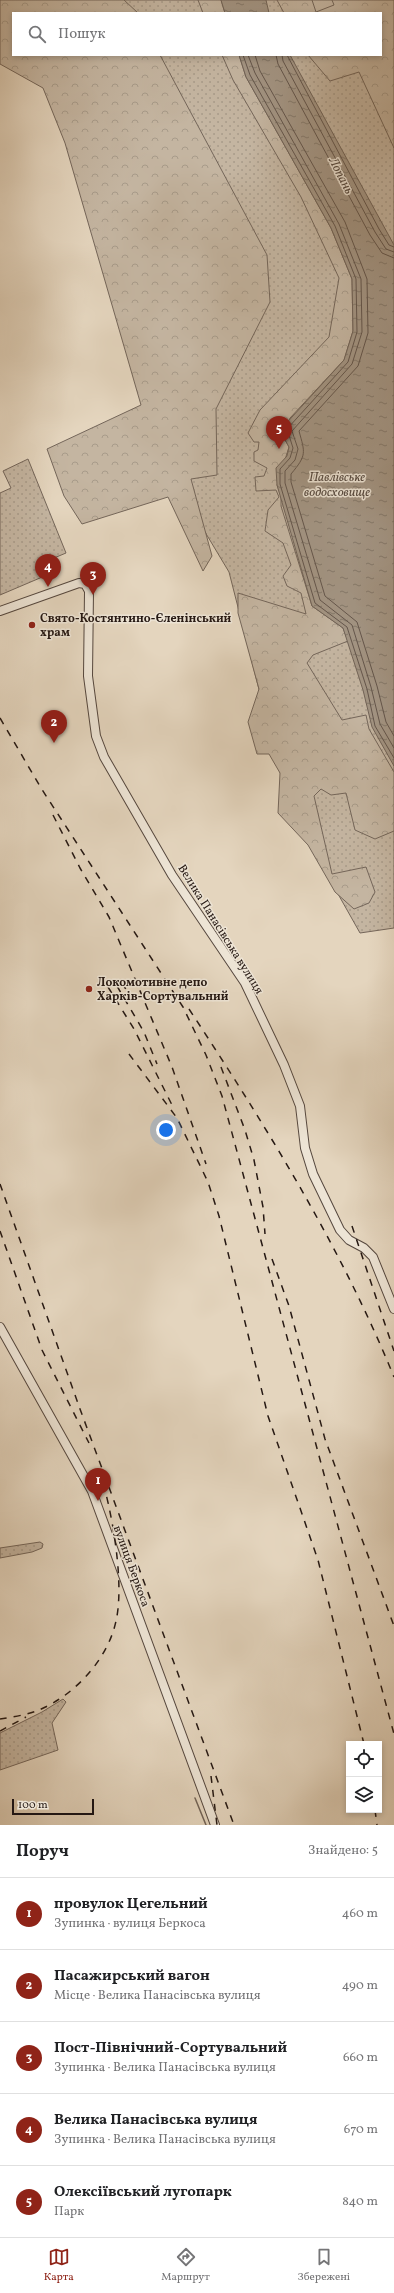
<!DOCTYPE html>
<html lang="uk">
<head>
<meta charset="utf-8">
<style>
  body { margin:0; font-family:Vollkorn,serif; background:#f6f6f6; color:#202124 }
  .controls { position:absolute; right:12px; bottom:12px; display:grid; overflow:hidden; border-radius:0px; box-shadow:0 2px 6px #0003 }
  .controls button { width:36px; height:36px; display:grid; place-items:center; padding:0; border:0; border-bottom:1px solid #e0e0e0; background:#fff; color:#202124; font:20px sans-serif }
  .scale { position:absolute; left:12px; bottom:10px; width:82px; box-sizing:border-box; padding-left:4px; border:2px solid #251813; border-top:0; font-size:11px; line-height:14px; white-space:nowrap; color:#251813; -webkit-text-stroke:3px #ede4d5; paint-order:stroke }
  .you { position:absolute; left:166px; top:1130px; width:14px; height:14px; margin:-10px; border:3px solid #fff; border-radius:50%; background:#1a73e8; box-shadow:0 0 0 6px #1a73e833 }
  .badge { display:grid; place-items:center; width:26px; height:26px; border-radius:50%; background:#8f2418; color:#fff; font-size:13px; font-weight:700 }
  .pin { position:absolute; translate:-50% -33px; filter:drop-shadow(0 1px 2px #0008) }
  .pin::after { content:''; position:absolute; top:21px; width:14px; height:12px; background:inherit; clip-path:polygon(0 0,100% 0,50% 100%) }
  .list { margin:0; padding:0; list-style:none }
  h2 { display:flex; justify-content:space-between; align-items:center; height:52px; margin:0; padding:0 16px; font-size:17px }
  h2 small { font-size:13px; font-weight:400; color:#757577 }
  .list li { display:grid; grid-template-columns:26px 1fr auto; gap:12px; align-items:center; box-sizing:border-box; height:72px; padding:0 16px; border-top:1px solid #e0e0e0 }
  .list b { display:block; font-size:15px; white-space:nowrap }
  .list p { margin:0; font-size:13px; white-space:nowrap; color:#757577 }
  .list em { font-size:13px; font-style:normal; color:#757577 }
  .icon { flex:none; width:22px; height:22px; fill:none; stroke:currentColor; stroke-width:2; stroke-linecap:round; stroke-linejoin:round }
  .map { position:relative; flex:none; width:394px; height:1825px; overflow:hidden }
  .search { position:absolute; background:#fff; box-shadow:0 2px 6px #0003; left:12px; right:12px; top:12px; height:44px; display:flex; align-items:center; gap:10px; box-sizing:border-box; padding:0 14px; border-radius:0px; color:#757577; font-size:15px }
  .sheet { height:412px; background:#fff }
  nav { display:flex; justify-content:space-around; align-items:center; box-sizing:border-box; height:56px; border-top:1px solid #e0e0e0; background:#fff; font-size:11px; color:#757577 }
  nav a { display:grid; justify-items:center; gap:2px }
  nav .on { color:#8f2418 }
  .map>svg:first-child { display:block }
  .green { fill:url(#green-dots); stroke:#74665a }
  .forest { fill:url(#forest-crowns); stroke:#74665a }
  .pitch { fill:#c4b5a1; stroke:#74665a }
  .water { fill:url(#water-ripples); stroke:#716357 }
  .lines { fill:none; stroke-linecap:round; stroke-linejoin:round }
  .shore { stroke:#64564c; stroke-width:1 }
  .stream { stroke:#716357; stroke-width:1.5 }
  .tertiary-casing { stroke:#55473e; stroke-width:10 }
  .tertiary { stroke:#ede4d5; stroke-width:8 }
  .rail { stroke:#251813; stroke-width:1.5; stroke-dasharray:7 7; stroke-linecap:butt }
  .poi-dot { fill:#8f2418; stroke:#ede4d5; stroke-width:1.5 }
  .labels { text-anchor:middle; stroke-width:3; stroke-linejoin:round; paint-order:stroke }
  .poi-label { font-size:12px; font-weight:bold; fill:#251813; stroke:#ede4d5; text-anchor:start }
  .street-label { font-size:12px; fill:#251813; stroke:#ede4d5 }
  .water-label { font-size:13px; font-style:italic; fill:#574a40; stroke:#ede4d5 }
</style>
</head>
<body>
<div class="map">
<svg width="394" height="1825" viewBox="0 0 394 1825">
  <defs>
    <pattern id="green-dots" width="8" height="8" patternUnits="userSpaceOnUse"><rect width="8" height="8" fill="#c4b5a1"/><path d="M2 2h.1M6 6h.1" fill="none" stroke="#a89b8a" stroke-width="1.8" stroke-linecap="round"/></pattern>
    <pattern id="forest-crowns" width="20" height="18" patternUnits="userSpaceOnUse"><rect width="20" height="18" fill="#c4b5a1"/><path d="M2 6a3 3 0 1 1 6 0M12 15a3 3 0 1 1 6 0" fill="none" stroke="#a89b8a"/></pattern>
    <pattern id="water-ripples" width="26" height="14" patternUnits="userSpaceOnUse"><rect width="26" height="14" fill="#a39584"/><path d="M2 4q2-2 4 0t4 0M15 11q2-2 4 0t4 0" fill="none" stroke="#85796b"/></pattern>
  </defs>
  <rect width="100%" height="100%" fill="#e4d5be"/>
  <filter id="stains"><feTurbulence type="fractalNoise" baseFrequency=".005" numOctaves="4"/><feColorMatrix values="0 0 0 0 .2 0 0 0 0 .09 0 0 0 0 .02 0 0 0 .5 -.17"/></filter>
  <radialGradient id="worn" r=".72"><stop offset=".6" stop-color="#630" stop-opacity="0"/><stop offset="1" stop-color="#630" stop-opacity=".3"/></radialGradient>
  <path class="green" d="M 0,0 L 394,0 L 394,928 L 360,933 L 289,807 L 229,572 L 178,487 L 50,69 L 23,55 L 381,55 L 381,13 L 13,13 Z
    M 28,459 L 66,553 L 42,563 L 47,575 L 0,595 L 0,493 L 11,488 L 3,471 Z
    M 40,1542 L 43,1544 L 42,1548 L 32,1552 L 0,1558 L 0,1548 Z
    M 63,1699 L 66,1702 L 52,1723 L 58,1750 L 0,1770 L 0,1733 L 42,1712 Z"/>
  <path class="forest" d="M 0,0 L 124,0 L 138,13 L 13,13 L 13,55 L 160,55 L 267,255 L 270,302 L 216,409 L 217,475 L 191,479 L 212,556 L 203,571 L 168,497 L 82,524 L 64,496 L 47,449 L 141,405 L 65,143 L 43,88 L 0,64 Z
    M 198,0 L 221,0 L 225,13 L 203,13 Z
    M 277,0 L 394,0 L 394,148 L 359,72 L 330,81 L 308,55 L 381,55 L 381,13 L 284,13 Z
    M 222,55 L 239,55 L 246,77 L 331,228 L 352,279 L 353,331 L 344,360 L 290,418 L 283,436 L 289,447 L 277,485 L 281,496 L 281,506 L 312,606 L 343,628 L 348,641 L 313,655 L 307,663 L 342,720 L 366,715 L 369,729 L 394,772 L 394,831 L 375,839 L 355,830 L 346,793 L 331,795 L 321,789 L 314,796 L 332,874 L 366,867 L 375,892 L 369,903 L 354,909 L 335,892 L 308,845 L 278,813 L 280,773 L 269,754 L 257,754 L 248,722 L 259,689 L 238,613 L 238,593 L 306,614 L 301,593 L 287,586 L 283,576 L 291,565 L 283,543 L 265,531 L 268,510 L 279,497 L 276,490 L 256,491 L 255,477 L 264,476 L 267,468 L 254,461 L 254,452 L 258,450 L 259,442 L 254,442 L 248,433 L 260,410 L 329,337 L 339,278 L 301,197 L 233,80 Z"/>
  <path class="pitch" d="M 312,0 L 332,0 L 334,5 L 316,12 Z"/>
  <path class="water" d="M 221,0 L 266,0 L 269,13 L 225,13 Z
    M 239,55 L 290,55 L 394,245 L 394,766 L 372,727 L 363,690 L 343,628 L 312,606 L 277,485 L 276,468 L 287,456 L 289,447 L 283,436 L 282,428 L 344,360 L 353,331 L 352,279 L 331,228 L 246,77 Z"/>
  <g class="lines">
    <path class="shore" d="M 243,55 L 250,75 L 335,226 L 356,279 L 357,332 L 348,362 L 287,429 L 293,448 L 290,458 L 280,469 L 280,484 L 315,603 L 347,627 L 367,689 L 375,726 L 394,758
      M 248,55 L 255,73 L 339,224 L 361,279 L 362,332 L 352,364 L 292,431 L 298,449 L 295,460 L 285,471 L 285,483 L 320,600 L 352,625 L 371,687 L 380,724 L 394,748
      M 255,55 L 260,71 L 345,222 L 367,279 L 368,333 L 358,366 L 299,431 C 305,453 307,455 291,474 L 291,482 L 325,596 L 357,622 L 377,686 L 386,722 L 394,736
      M 276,55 L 278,64 L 370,235 L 382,253 L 394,258
      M 282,55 L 283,61 L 375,232 L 386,249 L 394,252
      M 287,55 L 379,229 L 389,245 L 394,247"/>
    <path class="stream" d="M 195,1798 L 206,1825"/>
    <defs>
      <path id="tertiary" d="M 0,611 L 79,583 L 85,584 L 89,591 L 88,676 L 96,736 L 104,757 L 172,875 L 245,983 L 284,1065 L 300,1106 L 305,1148 L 313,1174 L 340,1230 L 349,1240 L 364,1248 L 373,1257 L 394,1309
        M 0,1327 L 92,1491 L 215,1825"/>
    </defs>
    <use href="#tertiary" class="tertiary-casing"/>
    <use href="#tertiary" class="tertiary"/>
    <path class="rail" d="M 0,718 L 41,788 L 183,1007 L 206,1055 L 222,1096 L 394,1734
      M 53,815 L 80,868 L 109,917 L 172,1067 L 206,1164
      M 122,983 L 135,1004
      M 117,986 L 144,1032 L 157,1064
      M 108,987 L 134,1029 L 172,1105
      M 189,1009 C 266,1126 341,1247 394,1377
      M 129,1054 L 177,1118 L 208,1182 L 219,1216 L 268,1416 L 318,1560 L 364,1744
      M 221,1067 L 245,1130 L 254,1160 L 263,1207 L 265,1234
      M 0,1184 L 80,1409 L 234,1825
      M 352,1226 L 394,1351
      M 0,1231 L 42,1350 L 89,1443
      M 272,1259 L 289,1306 L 325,1439 L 394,1626
      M 0,1719 C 12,1717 27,1715 39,1710 C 75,1695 108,1659 116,1621 C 124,1586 114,1525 105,1490
      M 0,1731 L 26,1717
      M 211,1776 L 217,1825
      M 375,1810 L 377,1825"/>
  </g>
  <g class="poi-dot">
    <circle cx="32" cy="625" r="4"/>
    <circle cx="89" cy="989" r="4"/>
  </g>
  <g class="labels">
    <g class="poi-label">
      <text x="40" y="622">Свято-Костянтино-Єленінський<tspan x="40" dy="14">храм</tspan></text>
      <text x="97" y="986">Локомотивне депо<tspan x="97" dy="14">Харків-Сортувальний</tspan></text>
    </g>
    <g class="street-label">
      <text transform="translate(221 929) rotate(58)" y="4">Велика Панасівська вулиця</text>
      <text transform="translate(132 1566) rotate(70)" y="4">вулиця Беркоса</text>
    </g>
    <g class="water-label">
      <text transform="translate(342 175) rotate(63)" y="5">Лопань</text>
      <text x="337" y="481">Павлівське<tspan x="337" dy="15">водосховище</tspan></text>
    </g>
  </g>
  <rect width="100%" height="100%" filter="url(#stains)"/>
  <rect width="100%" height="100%" fill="url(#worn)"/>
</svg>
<div class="controls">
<button><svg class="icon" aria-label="locate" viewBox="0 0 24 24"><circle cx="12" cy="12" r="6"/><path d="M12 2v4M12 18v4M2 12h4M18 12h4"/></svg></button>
<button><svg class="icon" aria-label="layers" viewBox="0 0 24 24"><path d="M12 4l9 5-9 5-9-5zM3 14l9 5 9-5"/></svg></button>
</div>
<div class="scale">100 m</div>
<div class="you"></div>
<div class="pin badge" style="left:98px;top:1501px">1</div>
<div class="pin badge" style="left:54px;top:743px">2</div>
<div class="pin badge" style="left:93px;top:595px">3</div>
<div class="pin badge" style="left:48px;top:587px">4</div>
<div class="pin badge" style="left:279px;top:449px">5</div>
<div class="search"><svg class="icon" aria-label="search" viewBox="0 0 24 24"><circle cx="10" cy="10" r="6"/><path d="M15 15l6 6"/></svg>Пошук</div>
</div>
<section class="sheet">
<h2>Поруч<small>Знайдено: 5</small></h2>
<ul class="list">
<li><span class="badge">1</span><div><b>провулок Цегельний</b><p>Зупинка · вулиця Беркоса</p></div><em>460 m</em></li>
<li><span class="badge">2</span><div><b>Пасажирський вагон</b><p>Місце · Велика Панасівська вулиця</p></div><em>490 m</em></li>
<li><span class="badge">3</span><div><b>Пост-Північний-Сортувальний</b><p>Зупинка · Велика Панасівська вулиця</p></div><em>660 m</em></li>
<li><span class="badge">4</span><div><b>Велика Панасівська вулиця</b><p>Зупинка · Велика Панасівська вулиця</p></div><em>670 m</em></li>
<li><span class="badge">5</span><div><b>Олексіївський лугопарк</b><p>Парк</p></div><em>840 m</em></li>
</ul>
</section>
<nav>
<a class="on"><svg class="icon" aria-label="map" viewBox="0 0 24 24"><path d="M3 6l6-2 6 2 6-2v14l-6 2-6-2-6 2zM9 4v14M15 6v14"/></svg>Карта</a>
<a><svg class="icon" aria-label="directions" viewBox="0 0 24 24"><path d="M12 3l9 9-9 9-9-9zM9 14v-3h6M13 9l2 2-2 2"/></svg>Маршрут</a>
<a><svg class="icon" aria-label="saved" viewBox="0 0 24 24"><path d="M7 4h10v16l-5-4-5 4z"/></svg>Збережені</a>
</nav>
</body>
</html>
